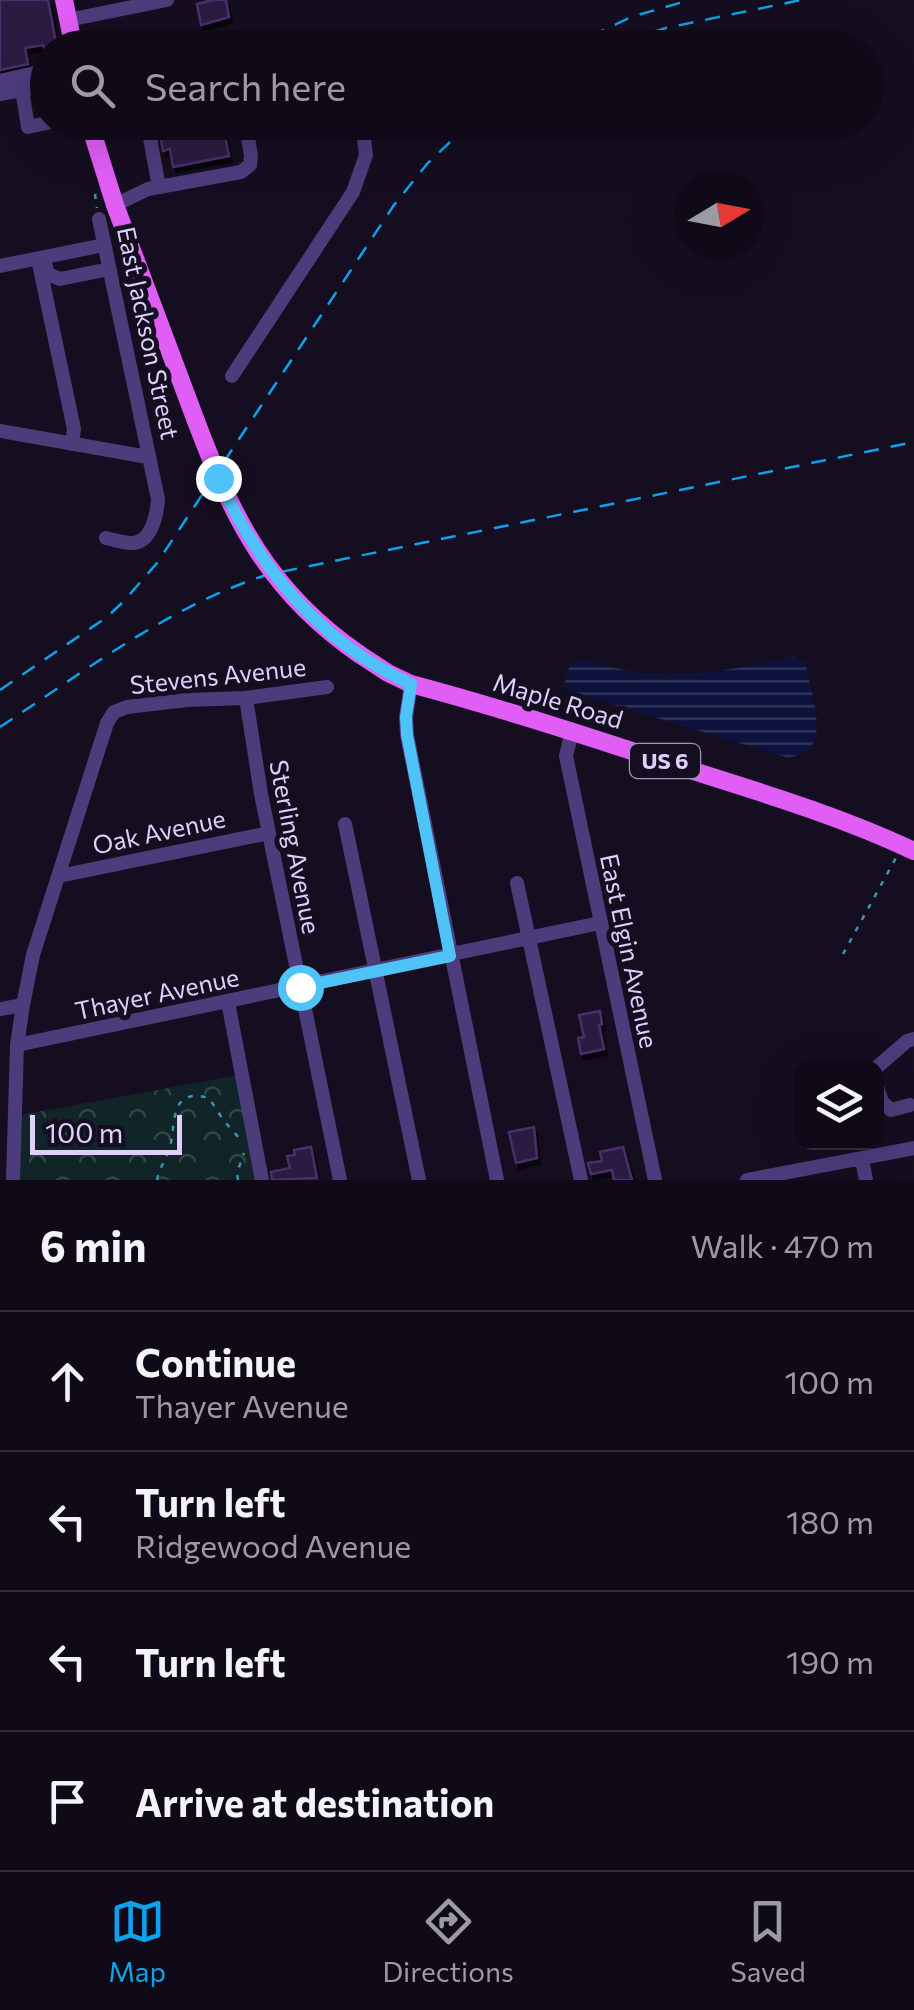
<!DOCTYPE html>
<html lang="en">
<head>
<meta charset="utf-8">
<style>
  body { margin:0; font-family:Commissioner,sans-serif; background:#191321; color:#f1f3f6 }
  .controls { position:absolute; right:30px; bottom:30px; display:grid; overflow:hidden; border-radius:20px; box-shadow:0 10px 40px #0002 }
  .controls button { width:90px; height:90px; display:grid; place-items:center; padding:0; border:0; border-bottom:2px solid #302b37; background:#100a18; color:#f1f3f6; font:50px sans-serif }
  .compass { position:absolute; left:674px; top:170px; width:90px; height:90px; border-radius:50%; background:#100a18; box-shadow:0 10px 40px #0002; rotate:80deg }
  .scale { position:absolute; left:30px; bottom:25px; width:152px; box-sizing:border-box; padding-left:10px; border:5px solid #dfcffc; border-top:0; font-size:28px; line-height:35px; white-space:nowrap; color:#dfcffc; -webkit-text-stroke:8px #150e20; paint-order:stroke }
  .stop { position:absolute; width:30px; height:30px; margin:-22px; border:8px solid #4fc3f7; border-radius:50%; background:#fff }
  .stop.end { background:#4fc3f7; border-color:#fff; box-shadow:0 2px 10px #0008 }
  .list { margin:0; padding:0; list-style:none }
  h2 { display:flex; justify-content:space-between; align-items:center; height:130px; margin:0; padding:0 40px; font-size:42px }
  h2 small { font-size:32px; font-weight:400; color:#9c9aa2 }
  .list li { display:grid; grid-template-columns:65px 1fr auto; gap:30px; align-items:center; box-sizing:border-box; height:140px; padding:0 40px; border-top:2px solid #302b37 }
  .list b { display:block; font-size:38px; white-space:nowrap }
  .list p { margin:0; font-size:32px; white-space:nowrap; color:#9c9aa2 }
  .list em { font-size:32px; font-style:normal; color:#9c9aa2 }
  .icon { flex:none; width:55px; height:55px; fill:none; stroke:currentColor; stroke-width:2; stroke-linecap:round; stroke-linejoin:round }
  .map { position:relative; flex:none; width:914px; height:1180px; overflow:hidden }
  .search { position:absolute; background:#100a18; box-shadow:0 10px 40px #0002; left:30px; right:30px; top:30px; height:110px; display:flex; align-items:center; gap:25px; box-sizing:border-box; padding:0 35px; border-radius:55px; color:#9c9aa2; font-size:38px }
  .sheet { height:690px; background:#100a18 }
  nav { display:flex; justify-content:space-around; align-items:center; box-sizing:border-box; height:140px; border-top:2px solid #302b37; background:#100a18; font-size:28px; color:#9c9aa2 }
  nav a { display:grid; justify-items:center; gap:5px }
  nav .on { color:#0da2eb }
  .map>svg:first-child { display:block }
  .forest { fill:url(#forest-crowns) }
  .water { fill:url(#water-rules) }
  .building { fill:#2b1b40; stroke:#482f6a; stroke-width:2.5; filter:url(#shadow) }
  .lines { fill:none; stroke-linecap:round; stroke-linejoin:round }
  .path { stroke:#3597ab; stroke-width:2.5; stroke-dasharray:5 8; stroke-linecap:butt }
  .minor { stroke:#4d3c7c; stroke-width:14 }
  .major { stroke:#e05df6; stroke-width:18 }
  .rail { stroke:#0da2eb; stroke-width:2.5; stroke-dasharray:15 12; stroke-linecap:butt }
  .major-bridge { stroke:#e05df6; stroke-width:18 }
  .route { stroke:#4fc3f7; stroke-width:12 }
  .labels { text-anchor:middle; stroke-width:10; stroke-linejoin:round; paint-order:stroke }
  .shield { fill:#150e20; stroke:#a295ba; stroke-width:2.5 }
  .shield-label { font-size:22px; font-weight:bold; fill:#dfcffc }
  .street-label { font-size:25px; fill:#dfcffc; stroke:#150e20 }
</style>
</head>
<body>
<div class="map">
<svg width="914" height="1180" viewBox="0 0 914 1180">
  <defs>
    <pattern id="forest-crowns" width="20" height="18" patternUnits="userSpaceOnUse" patternTransform="scale(2.5)"><rect width="20" height="18" fill="#112529"/><path d="M2 6a3 3 0 1 1 6 0M12 15a3 3 0 1 1 6 0" fill="none" stroke="#334449"/></pattern>
    <pattern id="water-rules" width="6" height="5" patternUnits="userSpaceOnUse" patternTransform="scale(2.5)"><rect width="6" height="5" fill="#0c123b"/><path d="M0 2.5h6" fill="none" stroke="#2f3358"/></pattern>
    <filter id="shadow"><feDropShadow dx="3" dy="5.5" stdDeviation="0" flood-color="#0009"/></filter>
  </defs>
  <rect width="100%" height="100%" fill="#150e20"/>
  <path class="forest" d="M 244,1074 L 266,1180 L 14,1180 L 16,1116 Z"/>
  <path class="water" d="M 794,657 L 805,662 C 809,682 826,732 810,748 C 804,754 796,755 789,758 L 575,693 L 568,691 L 564,685 L 570,664 L 580,659 C 601,664 622,671 643,673 C 695,678 744,667 794,657 Z"/>
  <path class="building" d="M 0,0 L 48,0 L 57,48 L 44,48 L 43,45 L 25,48 L 28,64 L 0,70 Z
    M 213,0 L 226,0 L 229,17 L 201,25 L 197,4 Z
    M 206,122 L 222,122 L 229,156 L 173,167 L 170,149 L 163,151 L 161,139 L 167,137 L 166,130 Z
    M 600,1011 L 602,1024 L 599,1025 L 604,1049 L 581,1054 L 578,1038 L 584,1037 L 579,1015 Z
    M 534,1127 L 537,1158 L 516,1163 L 509,1132 Z
    M 311,1147 L 317,1178 L 272,1180 L 271,1172 L 290,1168 L 287,1156 L 295,1155 L 294,1150 Z
    M 623,1147 L 632,1180 L 614,1180 L 612,1170 L 591,1174 L 588,1163 L 602,1161 L 600,1152 Z"/>
  <g class="lines">
    <path class="path" d="M 95,194 L 97,208
      M 843,954 L 897,856
      M 157,1180 C 159,1169 165,1161 169,1150 C 177,1127 167,1086 209,1098 L 224,1121 L 241,1140
      M 238,1180 L 237,1173 L 244,1153"/>
    <path class="minor" d="M 68,20 L 167,0
      M 0,81 L 48,70
      M 22,90 L 28,127 L 51,122
      M 0,94 L 48,85
      M 147,122 L 159,187
      M 115,205 L 148,189 L 241,172 L 250,165 L 251,155 L 245,122
      M 99,219 L 158,499 C 157,515 151,544 131,543 C 123,543 114,540 106,538
      M 38,259 L 74,429 L 72,444
      M 45,264 L 48,274 L 60,279 L 109,269
      M 0,266 L 104,245
      M 232,376 L 353,192 L 366,155 L 362,122
      M 0,431 L 148,457
      M 411,684 L 406,717 L 407,735 L 497,1180
      M 246,698 L 261,794 L 340,1180
      M 572,731 L 566,756 L 655,1180
      M 345,824 L 419,1180
      M 59,876 L 269,833
      M 517,883 L 581,1180
      M 228,1002 L 262,1180
      M 0,1009 L 23,1005
      M 17,1045 L 600,923
      M 876,1068 L 907,1041 L 914,1039
      M 876,1083 L 882,1102 L 891,1110 L 910,1105
      M 862,1159 L 866,1180
      M 13,1180 L 17,1045 L 23,1005 L 33,955 L 107,723 L 114,712 L 127,707 L 187,700 L 246,698 L 327,687
      M 747,1180 L 914,1148"/>
    <path class="major" d="M 64,0 L 74,48
      M 89,122 L 115,205 L 196,421
      M 359,654 L 388,673 L 411,684 C 505,709 598,740 690,770 C 766,794 842,817 914,851"/>
    <path class="rail" d="M 566,48 L 631,17 L 690,0
      M 601,48 L 666,28 L 801,0
      M 0,690 L 107,617 L 124,601 L 157,563 L 394,205 L 427,164 L 471,122
      M 0,727 C 85,671 168,607 266,575 L 914,442"/>
    <path class="major-bridge" d="M 196,421 C 233,519 269,592 359,654"/>
  </g>
  <g class="lines">
    <path class="route" d="M 218,478 C 260,569 318,641 411,684 L 406,717 L 407,735 L 450,956 L 300,987"/>
  </g>
  <g class="labels">
    <rect class="shield" x="630" y="744" width="70" height="34" rx="8"/>
    <g class="shield-label">
      <text x="665" y="769">US 6</text>
    </g>
    <g class="street-label">
      <text transform="translate(148 333) rotate(78)" y="9">East Jackson Street</text>
      <text transform="translate(218 676) rotate(-6)" y="9">Stevens Avenue</text>
      <text transform="translate(558 701) rotate(17)" y="9">Maple Road</text>
      <text transform="translate(159 832) rotate(-12)" y="9">Oak Avenue</text>
      <text transform="translate(295 847) rotate(79)" y="9">Sterling Avenue</text>
      <text transform="translate(629 951) rotate(78)" y="9">East Elgin Avenue</text>
      <text transform="translate(157 994) rotate(-12)" y="9">Thayer Avenue</text>
    </g>
  </g>
</svg>
<div class="controls">
<button><svg class="icon" aria-label="layers" viewBox="0 0 24 24"><path d="M12 4l9 5-9 5-9-5zM3 14l9 5 9-5"/></svg></button>
</div>
<svg class="compass" viewBox="-18 -18 36 36"><path d="M0-13l5 13h-10z" fill="#e53935"/><path d="M0 13l5-13h-10z" fill="#9c9aa2"/></svg>
<div class="scale">100 m</div>
<div class="stop" style="left:300px;top:987px"></div>
<div class="stop end" style="left:218px;top:478px"></div>
<div class="search"><svg class="icon" aria-label="search" viewBox="0 0 24 24"><circle cx="10" cy="10" r="6"/><path d="M15 15l6 6"/></svg>Search here</div>
</div>
<section class="sheet">
<h2>6 min<small>Walk · 470 m</small></h2>
<ul class="list">
<li><svg class="icon" aria-label="ahead" viewBox="0 0 24 24"><path d="M12 20V5M6 11l6-6 6 6"/></svg><div><b>Continue</b><p>Thayer Avenue</p></div><em>100 m</em></li>
<li><svg class="icon" aria-label="left" viewBox="0 0 24 24"><path d="M17 20v-9H6M10 6l-5 5 5 5"/></svg><div><b>Turn left</b><p>Ridgewood Avenue</p></div><em>180 m</em></li>
<li><svg class="icon" aria-label="left" viewBox="0 0 24 24"><path d="M17 20v-9H6M10 6l-5 5 5 5"/></svg><div><b>Turn left</b></div><em>190 m</em></li>
<li><svg class="icon" aria-label="arrive" viewBox="0 0 24 24"><path d="M6 21V4h12l-3 4 3 4H6"/></svg><div><b>Arrive at destination</b></div></li>
</ul>
</section>
<nav>
<a class="on"><svg class="icon" aria-label="map" viewBox="0 0 24 24"><path d="M3 6l6-2 6 2 6-2v14l-6 2-6-2-6 2zM9 4v14M15 6v14"/></svg>Map</a>
<a><svg class="icon" aria-label="directions" viewBox="0 0 24 24"><path d="M12 3l9 9-9 9-9-9zM9 14v-3h6M13 9l2 2-2 2"/></svg>Directions</a>
<a><svg class="icon" aria-label="saved" viewBox="0 0 24 24"><path d="M7 4h10v16l-5-4-5 4z"/></svg>Saved</a>
</nav>
</body>
</html>
